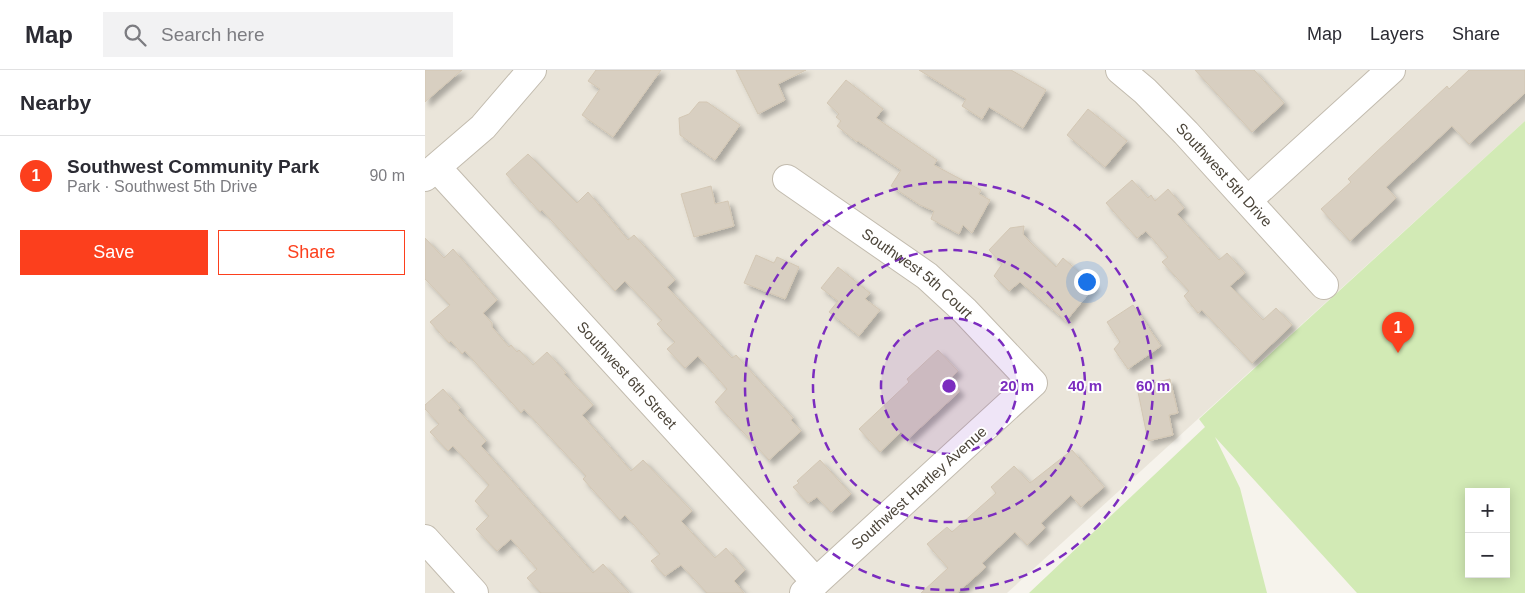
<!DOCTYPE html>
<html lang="en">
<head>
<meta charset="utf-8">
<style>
  body { margin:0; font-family:Helvetica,sans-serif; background:#f2f2f3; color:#2b2b33 }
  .controls { position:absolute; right:15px; bottom:15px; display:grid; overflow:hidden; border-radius:0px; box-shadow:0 2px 12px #0003 }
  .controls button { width:45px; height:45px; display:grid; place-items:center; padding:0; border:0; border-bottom:1px solid #e1e1e2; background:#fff; color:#2b2b33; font:25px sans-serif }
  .you { position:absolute; left:661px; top:211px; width:18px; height:18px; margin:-12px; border:4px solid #fff; border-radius:50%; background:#1a73e8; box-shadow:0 0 0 8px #1a73e833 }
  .badge { display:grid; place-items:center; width:32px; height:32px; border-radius:50%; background:#fc3f1d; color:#fff; font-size:16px; font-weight:700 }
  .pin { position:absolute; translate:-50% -41px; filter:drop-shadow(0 1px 2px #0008) }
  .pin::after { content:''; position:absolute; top:26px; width:18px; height:15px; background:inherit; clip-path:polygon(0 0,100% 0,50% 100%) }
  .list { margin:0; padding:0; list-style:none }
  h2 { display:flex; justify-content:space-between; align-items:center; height:65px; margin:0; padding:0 20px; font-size:21px }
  h2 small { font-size:16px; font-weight:400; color:#7c7c81 }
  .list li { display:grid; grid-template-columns:32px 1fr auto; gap:15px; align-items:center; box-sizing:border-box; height:80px; padding:0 20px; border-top:1px solid #e1e1e2 }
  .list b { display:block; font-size:19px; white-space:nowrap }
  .list p { margin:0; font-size:16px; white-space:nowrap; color:#7c7c81 }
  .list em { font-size:16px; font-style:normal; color:#7c7c81 }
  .actions { display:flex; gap:10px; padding:15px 20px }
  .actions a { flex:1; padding:11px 0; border:1px solid #fc3f1d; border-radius:0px; text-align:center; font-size:18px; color:#fc3f1d }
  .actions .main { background:#fc3f1d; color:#fff }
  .icon { flex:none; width:28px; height:28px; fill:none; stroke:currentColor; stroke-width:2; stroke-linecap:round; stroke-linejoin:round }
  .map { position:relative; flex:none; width:1100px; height:523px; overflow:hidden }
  header { display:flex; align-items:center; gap:30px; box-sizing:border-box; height:70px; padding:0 25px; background:#fff; border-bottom:1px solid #e1e1e2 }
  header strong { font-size:24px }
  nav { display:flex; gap:28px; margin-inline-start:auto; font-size:18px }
  .search { width:350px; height:45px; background:#f2f2f3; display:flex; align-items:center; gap:12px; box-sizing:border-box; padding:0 18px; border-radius:0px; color:#7c7c81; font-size:19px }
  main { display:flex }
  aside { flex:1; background:#fff }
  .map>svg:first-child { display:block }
  .residential { fill:#eae5da }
  .green { fill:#d2eab5; fill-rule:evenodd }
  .building { fill:#d8cfc1; stroke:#d3c7b4; filter:url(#shadow) }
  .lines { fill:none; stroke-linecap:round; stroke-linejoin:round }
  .minor-casing { stroke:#c2bbae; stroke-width:30 }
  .minor { stroke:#fff; stroke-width:28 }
  .ring { fill:none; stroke:#7b2cbf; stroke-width:2.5; stroke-dasharray:9 6 }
  .labels { text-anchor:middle; stroke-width:4; stroke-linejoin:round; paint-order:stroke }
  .street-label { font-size:15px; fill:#4b4439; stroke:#fff }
  .centre { fill:#7b2cbf; stroke:#fff; stroke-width:2.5 }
  .ring-label { font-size:15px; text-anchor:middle; font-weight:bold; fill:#7b2cbf; stroke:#fff; stroke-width:4; stroke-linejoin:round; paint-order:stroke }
</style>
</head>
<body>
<header>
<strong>Map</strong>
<div class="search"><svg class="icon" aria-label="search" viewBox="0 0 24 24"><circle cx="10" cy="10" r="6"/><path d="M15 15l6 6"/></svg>Search here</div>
<nav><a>Map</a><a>Layers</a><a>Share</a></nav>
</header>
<main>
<aside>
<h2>Nearby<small></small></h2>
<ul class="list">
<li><span class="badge">1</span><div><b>Southwest Community Park</b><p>Park · Southwest 5th Drive</p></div><em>90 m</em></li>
</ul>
<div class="actions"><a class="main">Save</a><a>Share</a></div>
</aside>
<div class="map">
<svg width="1100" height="523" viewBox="0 0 1100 523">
  <defs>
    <filter id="shadow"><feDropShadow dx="4.5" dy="4.5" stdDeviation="2.5" flood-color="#0004"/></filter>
  </defs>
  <rect width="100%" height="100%" fill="#f6f3ec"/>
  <path class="residential" d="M 0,0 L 1100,0 L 1100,51 L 582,523 L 0,523 Z"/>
  <path class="green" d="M 1100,51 L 1100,523 L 932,523 L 790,367 L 815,418 L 842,523 L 604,523 L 780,357 L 774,349 ZM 1044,422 L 1081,422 L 1081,504 L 1044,504 Z"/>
  <path class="building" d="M 0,0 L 37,0 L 0,32 Z
    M 171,0 L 236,0 L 188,67 L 157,45 L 175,19 L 163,11 Z
    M 311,0 L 381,0 L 353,14 L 360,30 L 333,44 Z
    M 494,0 L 586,0 L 621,20 L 598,58 L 564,37 L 557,49 L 537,36 L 541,29 Z
    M 770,0 L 829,0 L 859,33 L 827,62 Z
    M 1044,0 L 1100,0 L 1100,23 L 1044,74 L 1027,56 L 961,117 L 971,128 L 925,171 L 896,139 L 926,112 L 923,109 L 949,84 L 1022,16 L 1024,19 Z
    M 421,10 L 458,39 L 451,48 L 512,90 L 509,95 L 556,120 L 554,124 L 565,130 L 547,163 L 538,155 L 534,164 L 506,149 L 509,141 L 495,135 L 466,116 L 476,100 L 433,71 L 432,72 L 412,56 L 416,51 L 411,47 L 414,44 L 402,33 Z
    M 274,32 L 282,32 L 315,55 L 290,90 L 255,65 L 254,48 L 264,44 Z
    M 663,39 L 702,71 L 680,97 L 642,65 Z
    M 103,84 L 152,133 L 163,122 L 203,170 L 209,165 L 250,210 L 242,217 L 307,288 L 311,285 L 368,348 L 366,350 L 376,361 L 344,390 L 290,332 L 302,319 L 273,286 L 260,298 L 242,279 L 250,272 L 232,254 L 237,250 L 200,211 L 190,221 L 117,140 L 115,142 L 81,104 Z
    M 707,110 L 723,128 L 726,125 L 730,131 L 743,119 L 759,138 L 752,144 L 794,190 L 802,183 L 820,203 L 805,216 L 838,250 L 851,238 L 867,255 L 827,293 L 777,240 L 773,243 L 759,226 L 764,221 L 737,192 L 743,187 L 721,161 L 712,168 L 681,133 Z
    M 286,116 L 290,134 L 303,131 L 309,156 L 269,167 L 256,124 Z
    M 599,156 L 598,164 L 603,170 L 631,197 L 638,188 L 670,216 L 641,251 L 595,212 L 584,221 L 569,206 L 577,194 L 564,180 L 585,158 Z
    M 0,168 L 19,188 L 28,179 L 72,230 L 58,243 L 67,253 L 67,257 L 84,277 L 86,275 L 92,282 L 94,280 L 108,295 L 122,282 L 141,303 L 139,304 L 168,335 L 157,345 L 206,401 L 218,390 L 267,441 L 256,451 L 290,488 L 301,478 L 320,500 L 309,511 L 319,523 L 282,523 L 256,495 L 240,506 L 226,491 L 235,484 L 200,445 L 195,450 L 158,409 L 161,406 L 99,339 L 96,343 L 40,281 L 37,284 L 26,271 L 24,273 L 5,252 L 25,235 L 0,209 Z
    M 331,185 L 349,193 L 352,187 L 374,197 L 360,229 L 319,213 Z
    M 413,197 L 445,223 L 440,229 L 455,240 L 434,266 L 404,242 L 413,231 L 396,218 Z
    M 708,235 L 736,276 L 703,299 L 689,279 L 695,272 L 682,252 Z
    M 513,280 L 533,301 L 524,310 L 535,321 L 483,369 L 476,362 L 455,382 L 434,359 L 484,312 L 482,309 Z
    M 745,309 L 753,343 L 744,345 L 748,365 L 723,371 L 712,317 Z
    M 18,319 L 35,338 L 33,340 L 61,371 L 56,376 L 168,503 L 178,494 L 204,523 L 116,523 L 102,508 L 112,499 L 86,469 L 72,481 L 51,459 L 64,446 L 50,431 L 64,415 L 28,376 L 23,381 L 5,362 L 14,354 L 0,339 L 0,335 Z
    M 647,380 L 679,417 L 656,437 L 646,425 L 616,453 L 620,458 L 602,475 L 590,462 L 557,493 L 561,497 L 532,523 L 496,523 L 523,498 L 502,474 L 522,457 L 527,462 L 571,423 L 566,417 L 589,396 L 605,413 Z
    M 395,390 L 426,424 L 406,442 L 392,427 L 383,433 L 368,417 L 374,413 L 372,411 Z"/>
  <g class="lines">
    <defs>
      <g id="minor">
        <path id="s1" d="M 695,0 L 720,21 L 761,63 L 899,215"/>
        <path id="s2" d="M 12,98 L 391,512"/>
        <path d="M 0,107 L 58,57 L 107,0"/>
        <path id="s3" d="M 362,109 L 502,206 L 540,241 L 608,313 L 379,523"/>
        <path d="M 823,130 L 966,0"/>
        <path d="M 0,469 L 49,523"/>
      </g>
    </defs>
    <use href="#minor" class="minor-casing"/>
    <use href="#minor" class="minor"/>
  </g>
  <circle cx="524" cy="316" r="68" fill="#7b2cbf" fill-opacity=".12"/>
  <g class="ring">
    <circle cx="524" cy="316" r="68"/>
    <circle cx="524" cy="316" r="136"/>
    <circle cx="524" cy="316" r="204"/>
  </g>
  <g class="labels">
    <g class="street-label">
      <text dy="5" stroke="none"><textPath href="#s1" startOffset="148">Southwest 5th Drive</textPath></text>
      <text dy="5" stroke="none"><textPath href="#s3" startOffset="161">Southwest 5th Court</textPath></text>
      <text dy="5" stroke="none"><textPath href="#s2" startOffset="281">Southwest 6th Street</textPath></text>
      <text transform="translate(494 418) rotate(-42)" y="5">Southwest Hartley Avenue</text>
    </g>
  </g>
  <circle cx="524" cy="316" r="8" class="centre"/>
  <g class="ring-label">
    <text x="592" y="321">20 m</text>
    <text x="660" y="321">40 m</text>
    <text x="728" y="321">60 m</text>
  </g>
</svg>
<div class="controls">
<button>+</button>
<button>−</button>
</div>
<div class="you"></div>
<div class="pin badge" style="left:973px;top:283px">1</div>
</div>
</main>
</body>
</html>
